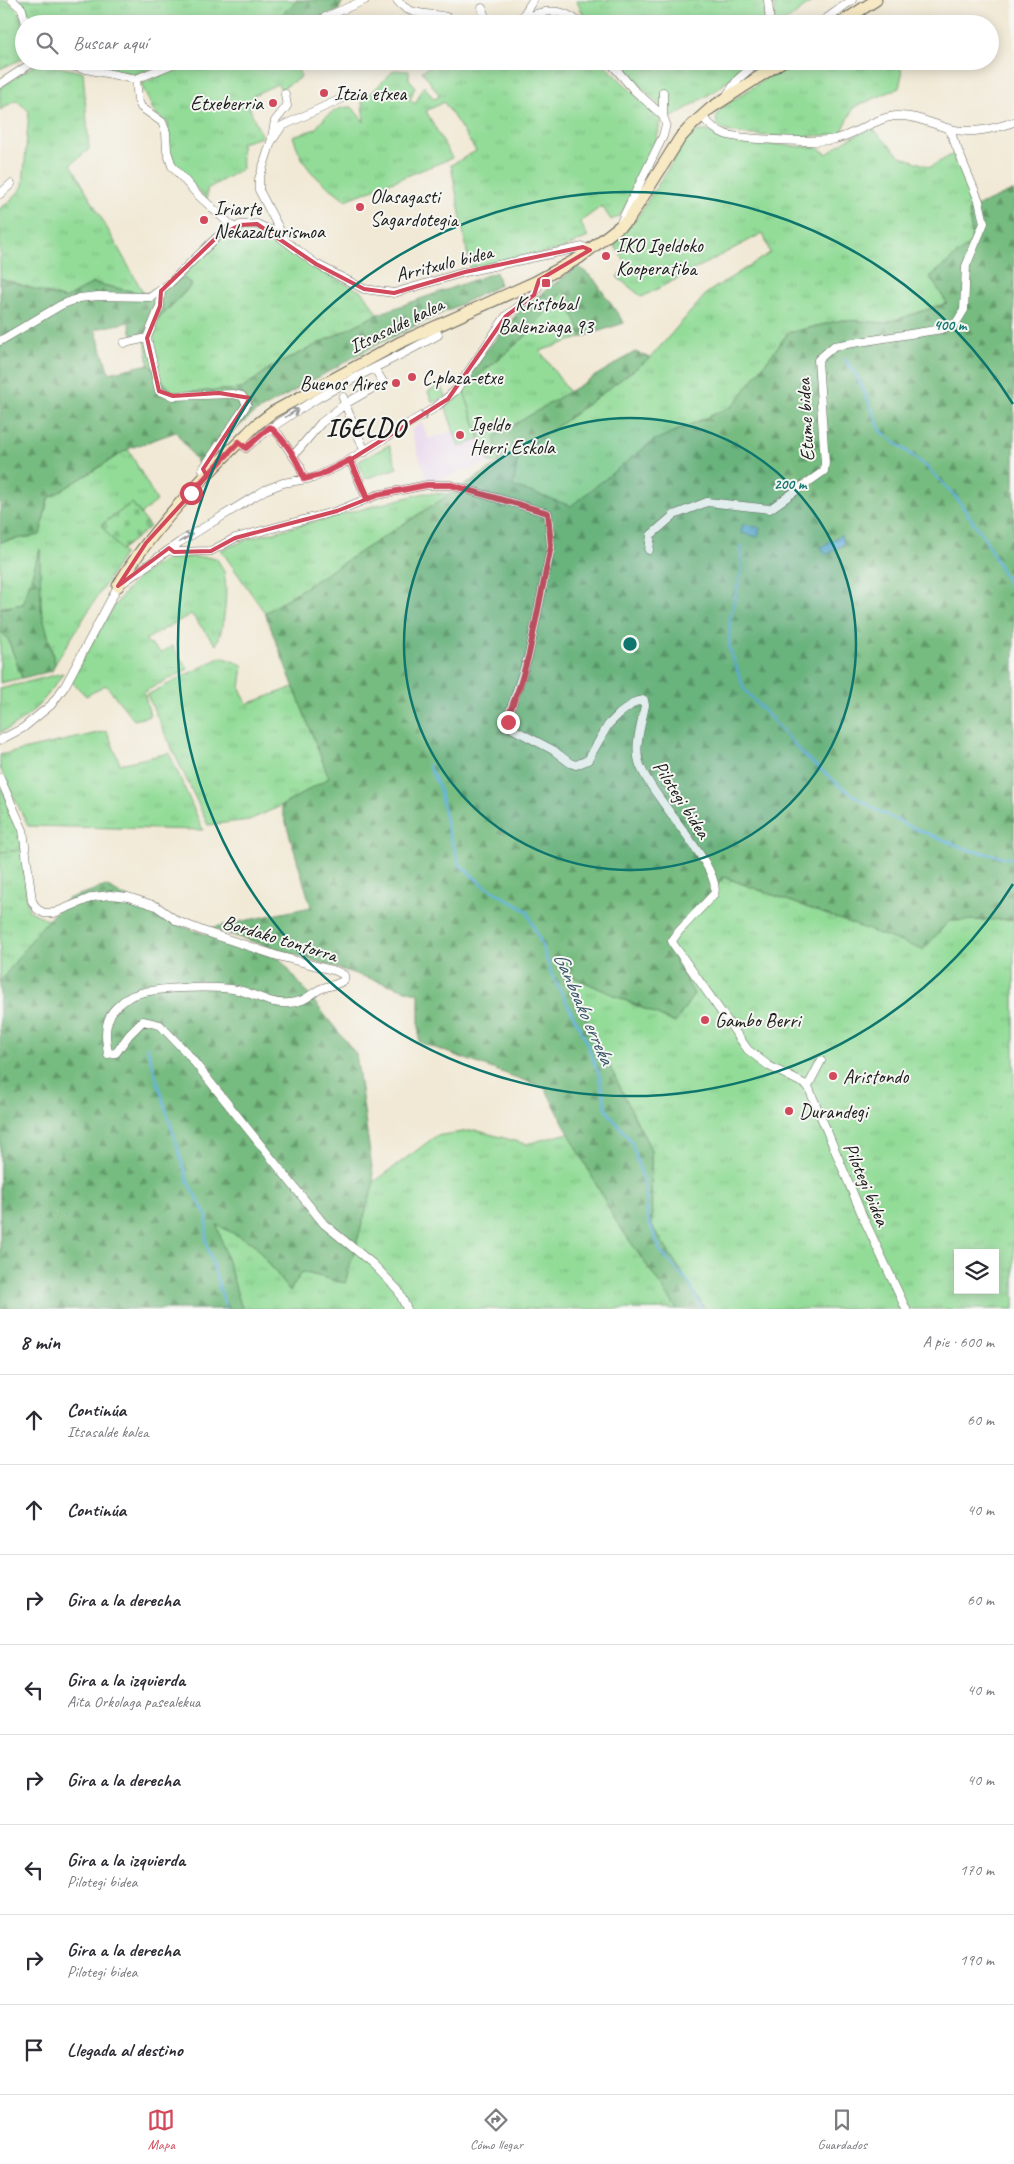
<!DOCTYPE html>
<html lang="es">
<head>
<meta charset="utf-8">
<style>
  body { margin:0; font-family:Caveat,sans-serif; background:#f7f7f7; color:#2b2b33 }
  .controls { position:absolute; right:15px; bottom:15px; display:grid; overflow:hidden; border-radius:0px; box-shadow:0 2px 12px #0003 }
  .controls button { width:45px; height:45px; display:grid; place-items:center; padding:0; border:0; border-bottom:1px solid #e1e1e2; background:#fff; color:#2b2b33; font:25px sans-serif }
  .stop { position:absolute; width:15px; height:15px; margin:-11px; border:4px solid #d1495b; border-radius:50%; background:#fff }
  .stop.end { background:#d1495b; border-color:#fff; box-shadow:0 1px 5px #0008 }
  .list { margin:0; padding:0; list-style:none }
  h2 { display:flex; justify-content:space-between; align-items:center; height:65px; margin:0; padding:0 20px; font-size:21px }
  h2 small { font-size:16px; font-weight:400; color:#7c7c81 }
  .list li { display:grid; grid-template-columns:32px 1fr auto; gap:15px; align-items:center; box-sizing:border-box; height:90px; padding:0 20px; border-top:1px solid #e1e1e2 }
  .list b { display:block; font-size:19px; white-space:nowrap }
  .list p { margin:0; font-size:16px; white-space:nowrap; color:#7c7c81 }
  .list em { font-size:16px; font-style:normal; color:#7c7c81 }
  .icon { flex:none; width:28px; height:28px; fill:none; stroke:currentColor; stroke-width:2; stroke-linecap:round; stroke-linejoin:round }
  .map { position:relative; flex:none; width:1014px; height:1309px; overflow:hidden }
  .search { position:absolute; background:#fff; box-shadow:0 2px 12px #0003; left:15px; right:15px; top:15px; height:55px; display:flex; align-items:center; gap:12px; box-sizing:border-box; padding:0 18px; border-radius:28px; color:#7c7c81; font-size:19px }
  .sheet { height:785px; background:#fff }
  nav { display:flex; justify-content:space-around; align-items:center; box-sizing:border-box; height:70px; border-top:1px solid #e1e1e2; background:#fff; font-size:14px; color:#7c7c81 }
  nav a { display:grid; justify-items:center; gap:2px }
  nav .on { color:#d1495b }
  .map>svg:first-child { display:block }
  .built { fill:#e8d2ee }
  .grass { fill:url(#grass-tufts); stroke:#587c5a; fill-rule:evenodd }
  .forest { fill:url(#forest-firs); stroke:#496c4e }
  .cemetery { fill:url(#cemetery-stones); stroke:#587c5a }
  .park { fill:#93dc98; stroke:#587c5a }
  .garden { fill:url(#garden-dots); stroke:#587c5a }
  .water { fill:url(#water-ripples); stroke:#40687e }
  .lines { fill:none; stroke-linecap:round; stroke-linejoin:round }
  .stream { stroke:#65b3df; stroke-width:2.5 }
  .street-casing { stroke:#67645d; stroke-width:9 }
  .secondary-casing { stroke:#67645d; stroke-width:13 }
  .street { stroke:#fff; stroke-width:8 }
  .secondary { stroke:#f6e9c3; stroke-width:11 }
  .oneway { stroke:#999 }
  .route { stroke:#d1495b; stroke-width:6 }
  .marked { fill:none; stroke:#d1495b; stroke-width:4; stroke-linejoin:round }
  .ring { fill:none; stroke:#0f766e; stroke-width:2.5 }
  .poi-dot { fill:#d1495b; stroke:#f6f6f2; stroke-width:2 }
  .labels { text-anchor:middle; stroke-width:4; stroke-linejoin:round; paint-order:stroke }
  .poi-label { font-size:20px; fill:#1c1c1c; stroke:#f6f6f2; text-anchor:start }
  .street-label { font-size:20px; fill:#1c1c1c; stroke:#f6f6f2 }
  .water-label { font-size:21px; font-style:italic; fill:#39586a; stroke:#f6f6f2 }
  .district-label { font-size:25px; font-weight:bold; letter-spacing:1px; fill:#1c1c1c; stroke:#f6f6f2 }
  .centre { fill:#0f766e; stroke:#f6f6f2; stroke-width:2.5 }
  .ring-label { font-size:15px; text-anchor:middle; font-weight:bold; fill:#0f766e; stroke:#f6f6f2; stroke-width:4; stroke-linejoin:round; paint-order:stroke }
</style>
</head>
<body>
<div class="map">
<svg width="1014" height="1309" viewBox="0 0 1014 1309">
  <defs>
    <pattern id="grass-tufts" width="24" height="20" patternUnits="userSpaceOnUse" patternTransform="scale(1.25)"><rect width="24" height="20" fill="#93dc98"/><path d="M3 7l-1-3M5 7V3M7 7l1-3M15 17l-1-3M17 17v-4M19 17l1-3" fill="none" stroke="#7ebc82"/></pattern>
    <pattern id="forest-firs" width="22" height="20" patternUnits="userSpaceOnUse" patternTransform="scale(1.25)"><rect width="22" height="20" fill="#76bc80"/><path d="M5 1l3.5 6h-7zM16 11l3.5 6h-7z" fill="#609868"/></pattern>
    <pattern id="cemetery-stones" width="16" height="16" patternUnits="userSpaceOnUse" patternTransform="scale(1.25)"><rect width="16" height="16" fill="#93dc98"/><path d="M2 7V4a2 2 0 0 1 4 0v3zM10 15v-3a2 2 0 0 1 4 0v3z" fill="#7ebc82"/></pattern>
    <pattern id="garden-dots" width="8" height="8" patternUnits="userSpaceOnUse" patternTransform="scale(1.25)"><rect width="8" height="8" fill="#93dc98"/><path d="M2 2h.1M6 6h.1" fill="none" stroke="#7ebc82" stroke-width="1.8" stroke-linecap="round"/></pattern>
    <pattern id="water-ripples" width="26" height="14" patternUnits="userSpaceOnUse" patternTransform="scale(1.25)"><rect width="26" height="14" fill="#65b3df"/><path d="M2 4q2-2 4 0t4 0M15 11q2-2 4 0t4 0" fill="none" stroke="#5799bf"/></pattern>
  </defs>
  <rect width="100%" height="100%" fill="#f6f6f2"/>
  <filter id="ink" filterUnits="userSpaceOnUse"><feTurbulence type="fractalNoise" baseFrequency=".02" numOctaves="2"/><feDisplacementMap in="SourceGraphic" scale="10" xChannelSelector="R" yChannelSelector="G"/><feConvolveMatrix kernelMatrix="1 2 1 2 8 2 1 2 1" color-interpolation-filters="sRGB"/></filter>
  <filter id="wash" filterUnits="userSpaceOnUse"><feTurbulence type="fractalNoise" baseFrequency=".0096" numOctaves="4" result="noise"/><feDisplacementMap in="SourceGraphic" scale="20" xChannelSelector="R" yChannelSelector="G"/><feGaussianBlur stdDeviation="1.12" result="paint"/><feColorMatrix in="noise" values="0 0 0 0 0 0 0 0 0 0 0 0 0 0 0 0 0 1.4 0 .05"/><feComposite in="paint" operator="in"/></filter>
  <g filter="url(#wash)">
    <rect width="100%" height="100%" fill="#f1e9d5"/>
    <path class="built" d="M 463,389 L 489,462 L 428,483 L 411,430 L 422,422 L 428,439 L 453,431 L 445,405 Z"/>
    <path class="grass" d="M 0,0 L 7,0 L 20,13 L 24,34 L 24,58 L 0,69 Z
      M 18,0 L 298,0 L 279,17 L 269,16 L 268,24 L 30,24 L 26,7 Z
      M 576,0 L 764,0 L 765,24 L 588,24 Z
      M 774,0 L 814,0 L 782,24 L 775,24 Z
      M 69,61 L 170,61 L 136,75 Z
      M 193,61 L 295,61 L 301,77 L 281,89 L 277,84 L 254,95 L 250,109 L 262,137 L 241,143 L 242,169 L 207,189 L 207,200 L 176,167 L 169,152 L 168,123 L 155,114 L 141,84 Z
      M 440,61 L 558,61 L 565,68 L 571,61 L 601,61 L 660,119 C 658,154 635,186 620,216 L 611,220 L 602,206 L 580,222 L 588,237 L 562,249 L 470,268 L 451,165 L 476,151 L 444,102 L 426,111 L 452,158 L 346,200 C 316,177 305,173 293,136 L 316,129 C 322,117 338,106 352,107 L 364,122 L 362,102 L 394,70 L 409,71 L 409,79 L 415,86 L 410,100 L 415,104 L 424,86 L 434,99 L 440,96 L 422,71 Z
      M 616,61 L 751,61 L 718,89 L 671,118 Z
      M 792,61 L 899,61 L 902,74 L 899,88 L 854,107 L 841,133 C 825,138 735,138 722,129 C 712,123 717,113 723,107 Z
      M 38,63 L 83,72 L 89,149 L 71,164 L 144,294 L 93,283 L 65,299 L 0,278 L 0,208 L 10,202 L 23,186 L 29,111 L 16,100 L 0,110 L 0,88 Z
      M 872,128 L 900,156 L 930,167 L 955,153 L 976,207 L 969,211 L 972,242 L 930,277 L 947,303 L 886,323 L 842,320 L 788,333 L 733,406 L 653,441 L 571,506 L 512,486 L 518,455 L 650,358 L 708,292 L 770,253 L 763,233 L 642,297 L 617,277 L 627,265 L 613,243 L 635,221 L 687,139 L 697,131 L 709,131 L 722,140 L 818,148 L 827,154 L 846,140 Z
      M 256,228 L 270,235 L 317,269 L 364,293 L 378,314 L 270,368 L 242,389 L 172,393 L 149,364 L 144,334 L 192,285 L 182,277 C 206,252 219,231 256,228 Z
      M 564,289 L 582,337 L 540,351 L 569,392 L 494,437 L 499,463 L 489,462 L 463,389 L 527,335 Z
      M 128,449 L 157,501 L 141,514 L 132,503 L 101,525 L 124,554 L 55,664 L 41,608 L 40,551 L 23,604 L 0,608 L 0,542 L 40,535 L 48,499 Z
      M 424,493 L 450,494 L 265,613 L 221,550 L 251,538 Z
      M 204,557 L 216,558 C 219,562 222,567 224,572 C 228,591 225,627 216,645 L 191,614 L 145,640 L 161,653 L 172,646 L 188,669 L 144,692 L 150,716 L 134,720 L 106,685 L 86,696 L 71,681 C 96,638 118,583 165,560 C 174,555 193,558 204,557 Z
      M 0,631 L 8,639 L 22,678 L 0,683 Z
      M 221,657 L 243,665 L 240,688 L 247,704 L 294,687 L 329,778 L 281,806 L 249,820 L 208,825 L 147,695 Z
      M 63,673 C 47,699 28,720 0,733 L 0,689 Z
      M 107,731 L 120,764 L 169,753 L 203,830 L 28,826 L 0,768 L 0,755 Z
      M 22,850 L 28,910 L 48,920 L 0,982 L 0,852 Z
      M 723,877 L 923,949 L 949,921 L 1014,919 L 1014,1309 L 705,1309 L 652,1226 L 651,1150 L 563,972 L 675,1023 L 694,994 L 666,945 ZM 958,1253 L 995,1253 L 995,1290 L 958,1290 Z
      M 475,1130 L 526,1144 L 569,1133 L 614,1218 L 677,1309 L 242,1309 L 216,1224 L 254,1244 L 290,1291 L 302,1272 L 345,1283 L 374,1182 L 436,1136 Z"/>
    <path class="forest" d="M 298,0 L 343,0 L 338,11 L 306,24 L 268,24 L 268,16 L 279,17 Z
      M 1012,191 L 1014,191 L 1014,919 L 949,921 L 923,950 L 724,877 L 666,945 L 694,994 L 675,1023 L 563,972 L 651,1150 L 652,1226 L 705,1309 L 677,1309 L 614,1218 L 545,1088 L 419,1042 L 419,994 L 210,928 L 311,907 L 281,806 L 329,778 L 265,613 L 499,463 L 494,437 L 635,352 L 650,358 L 519,455 L 513,486 L 571,506 L 653,441 L 733,406 L 788,333 L 842,320 L 886,323 L 947,303 L 930,277 L 972,242 L 969,210 Z
      M 578,266 L 594,279 L 624,323 L 582,337 L 564,290 L 527,335 L 463,389 L 484,353 L 521,309 Z
      M 496,272 L 500,285 L 372,347 L 253,414 L 198,463 L 176,432 L 128,449 L 48,499 L 40,535 L 0,542 L 0,278 L 65,299 L 93,283 L 144,294 L 182,277 L 192,284 L 144,334 L 132,335 L 129,322 L 95,329 L 109,373 L 149,364 L 173,393 L 242,389 L 270,368 L 378,314 Z
      M 40,549 L 41,608 L 55,664 L 52,671 L 22,678 L 8,639 L 0,631 L 0,608 L 23,604 Z
      M 106,886 L 175,924 L 280,959 L 356,1054 L 374,1182 L 345,1283 L 302,1272 L 290,1291 L 254,1244 L 217,1225 L 242,1309 L 0,1309 L 0,982 L 39,930 L 67,899 Z"/>
    <path class="cemetery" d="M 132,503 L 150,527 L 121,550 L 101,525 Z"/>
    <path class="park" d="M 440,385 L 446,396 L 433,403 L 428,392 Z
      M 463,389 L 480,439 L 459,447 L 445,405 Z
      M 389,445 L 397,468 L 364,479 L 359,461 Z"/>
    <path class="garden" d="M 0,784 L 19,829 L 22,850 L 0,852 Z"/>
    <path class="water" d="M 743,524 L 760,528 L 758,537 L 741,533 Z
      M 841,535 L 844,544 L 826,555 L 821,547 Z"/>
    <g class="lines">
      <path class="stream" d="M 845,359 L 858,378 L 881,431 L 928,468 L 956,497 L 984,537 L 1008,583 L 1014,604
        M 741,546 L 742,569 L 730,619 L 729,647 L 744,689 L 806,757 L 840,786 L 878,811 L 911,827 L 969,850 L 1014,859
        M 428,765 L 439,787 L 448,831 L 460,865 L 482,884 L 527,911 L 541,943 L 552,975 L 583,1034 L 599,1075 L 607,1111 L 631,1141 L 645,1187 L 648,1219 L 661,1252 L 689,1283 L 702,1309
        M 147,1047 L 188,1182 L 207,1217 L 206,1242 L 226,1309"/>
    </g>
  </g>
  <g filter="url(#ink)">
    <g class="lines">
      <defs>
        <path id="street" d="M 12,0 L 22,9 L 26,24
          M 397,0 C 414,23 443,7 456,24
          M 768,0 L 770,24
          M 482,8 L 487,24
          M 521,19 L 533,0
          M 310,24 L 365,0
          M 512,24 C 535,12 560,3 580,24
          M 819,24 L 852,0
          M 46,61 L 136,79 L 180,61
          M 609,61 L 634,90 L 663,116 L 666,124 L 663,136 L 620,224
          M 136,79 L 138,100 L 141,107 L 162,122 L 166,132 L 167,151 L 172,166 L 197,194 L 234,228
          M 0,84 L 35,61
          M 663,92 L 663,116
          M 725,98 L 738,79 L 759,61
          M 702,116 C 708,124 715,130 725,134 C 741,140 819,143 835,139 C 855,135 877,117 896,116 C 914,115 930,123 947,128 C 969,135 993,129 1014,122
          M 272,137 L 275,121 L 287,106 L 285,94
          M 0,194 L 11,184
          M 285,240 L 259,190 L 259,179 L 271,142 L 282,126 L 341,99
          M 161,291 L 160,306 L 147,338 L 159,391 L 173,396 L 233,394 L 242,396 L 247,404 L 203,469 L 207,476
          M 0,341 L 61,305 L 79,298 L 98,296 L 151,297 L 170,283 L 217,237 L 240,225 L 257,224 L 272,231 L 316,264 L 364,289 L 394,293 L 465,272 L 583,247 L 590,250
          M 124,343 L 147,338
          M 343,397 L 345,404 L 383,382 L 375,369
          M 270,427 L 279,435 L 293,456
          M 239,442 L 246,448 C 301,400 374,370 438,335 L 434,326
          M 350,460 L 367,499
          M 304,479 L 300,466 L 293,456 L 321,423 L 345,404 L 365,452
          M 170,549 L 174,552 L 211,551 L 235,538 L 337,511 L 377,495 L 427,485 L 451,485 L 548,513 L 551,547 L 529,654 L 509,714 L 508,722 L 511,728 L 553,750 L 570,763 L 576,765 L 588,760 L 608,725 L 619,714 L 635,702 L 644,700 L 645,705 C 642,722 634,745 639,762 C 647,793 724,869 714,894 L 679,931 L 672,941 L 674,945 L 748,1050 L 769,1066 L 808,1086 L 863,1217 L 906,1309
          M 649,550 L 651,535 L 674,515 L 707,502 L 770,509 L 824,471 L 825,463 L 818,360 L 834,346 L 942,329 L 956,323 L 964,310 L 966,266 L 984,223 L 979,201 L 949,129
          M 0,740 L 23,728 L 51,705 L 65,686 L 118,586 L 180,542 L 265,490 L 283,483 L 313,478 L 341,465 L 436,407 L 456,390 L 506,316 L 534,295 L 538,287 L 535,282
          M 0,778 L 23,830 L 32,901 L 37,909 L 44,913 L 54,913 L 93,897 L 110,895 L 128,897 L 156,906 L 177,921 L 203,931 L 278,956 L 336,971 L 344,975 L 344,980 C 338,985 331,985 323,988 C 311,992 308,1002 289,1003 C 270,1005 256,994 238,990 C 217,986 146,986 128,998 C 123,1001 112,1010 110,1016 C 104,1029 106,1040 108,1054 L 116,1053 L 129,1035 L 143,1021 L 160,1025 L 187,1053 L 324,1224 L 373,1264 L 398,1290 L 407,1309
          M 808,1086 L 821,1061"/>
        <path id="secondary" d="M 839,24 L 876,0
          M 118,586 C 151,528 208,473 256,425 L 273,412 L 399,343 L 535,282 L 579,258 L 629,219 L 680,138 L 693,124 L 711,108 L 783,61"/>
      </defs>
      <use href="#street" class="street-casing"/>
      <use href="#secondary" class="secondary-casing"/>
      <use href="#street" class="street"/>
      <use href="#secondary" class="secondary"/>
    </g>
    <defs><path id="oneway-shaft" d="M-6 0H5M1.5-3L5.5 0L1.5 3" fill="none" stroke-width="1.6" stroke-linecap="round" stroke-linejoin="round" transform="scale(1.25)"/></defs>
    <g class="oneway">
      <use href="#oneway-shaft" transform="translate(292 413) rotate(-32)"/>
      <use href="#oneway-shaft" transform="translate(422 417) rotate(-33)"/>
      <use href="#oneway-shaft" transform="translate(186 538) rotate(-31)"/>
    </g>
  </g>
  <g class="lines" filter="url(#ink)">
    <path class="route" d="M 191,493 L 239,442 L 246,448 L 270,427 C 285,440 298,460 304,479 L 320,475 L 350,460 L 367,499 L 377,495 L 427,485 L 451,485 L 548,513 L 551,546 L 529,654 L 520,685 L 509,714 L 508,722"/>
  </g>
  <path class="marked" d="M 257,224 L 316,264 L 364,289 L 394,293 L 465,272 L 583,247 L 590,250 L 539,280 L 534,295 L 506,316 L 448,399 L 350,460 L 367,499 L 337,511 L 235,538 L 211,551 L 174,552 L 169,548 L 118,586 L 146,543 L 207,476 L 203,469 L 250,398 L 219,393 L 173,396 L 159,391 L 147,338 L 160,306 L 161,291 L 217,237 L 240,225 Z"/>
  <circle cx="630" cy="644" r="226" fill="#0f766e" fill-opacity=".12"/>
  <g class="ring">
    <circle cx="630" cy="644" r="226"/>
    <path d="M1013 884A452 452 0 1 1 1013 404"/>
  </g>
  <g class="poi-dot">
    <circle cx="324" cy="93" r="5"/>
    <circle cx="273" cy="103" r="5"/>
    <circle cx="360" cy="207" r="5"/>
    <circle cx="204" cy="220" r="5"/>
    <circle cx="606" cy="256" r="5"/>
    <rect x="541" y="278" width="10" height="10" rx="2.5"/>
    <circle cx="412" cy="377" r="5"/>
    <circle cx="396" cy="383" r="5"/>
    <circle cx="460" cy="435" r="5"/>
    <circle cx="705" cy="1020" r="5"/>
    <circle cx="833" cy="1076" r="5"/>
    <circle cx="789" cy="1111" r="5"/>
  </g>
  <g class="labels">
    <g class="poi-label">
      <text x="334" y="100">Itzia etxea</text>
      <text x="263" y="110" text-anchor="end">Etxeberria</text>
      <text x="370" y="203">Olasagasti<tspan x="370" dy="23">Sagardotegia</tspan></text>
      <text x="214" y="215">Iriarte<tspan x="214" dy="23">Nekazalturismoa</tspan></text>
      <text x="616" y="252">IKO Igeldoko<tspan x="616" dy="23">Kooperatiba</tspan></text>
      <text x="546" y="310" text-anchor="middle">Kristobal<tspan x="546" dy="23">Balenziaga 93</tspan></text>
      <text x="422" y="384">C.plaza-etxe</text>
      <text x="386" y="390" text-anchor="end">Buenos Aires</text>
      <text x="470" y="431">Igeldo<tspan x="470" dy="23">Herri Eskola</tspan></text>
      <text x="715" y="1027">Gambo Berri</text>
      <text x="843" y="1083">Aristondo</text>
      <text x="799" y="1118">Durandegi</text>
    </g>
    <g class="street-label">
      <text transform="translate(444 263) rotate(-14)" y="7">Arritxulo bidea</text>
      <text transform="translate(396 325) rotate(-26)" y="7">Itsasalde kalea</text>
      <text transform="translate(805 420) rotate(-93)" y="7">Etume bidea</text>
      <text transform="translate(682 799) rotate(57)" y="7">Pilotegi bidea</text>
      <text transform="translate(280 938) rotate(17)" y="7">Bordako tontorra</text>
      <text transform="translate(867 1184) rotate(67)" y="7">Pilotegi bidea</text>
    </g>
    <g class="water-label">
      <text transform="translate(584 1008) rotate(66)" y="7">Ganboako erreka</text>
    </g>
    <g class="district-label">
      <text x="366" y="436">IGELDO</text>
    </g>
  </g>
  <circle cx="630" cy="644" r="8" class="centre"/>
  <g class="ring-label">
    <text x="950" y="330">400 m</text>
    <text x="790" y="489">200 m</text>
  </g>
</svg>
<div class="controls">
<button><svg class="icon" aria-label="layers" viewBox="0 0 24 24"><path d="M12 4l9 5-9 5-9-5zM3 14l9 5 9-5"/></svg></button>
</div>
<div class="stop" style="left:191px;top:493px"></div>
<div class="stop end" style="left:508px;top:722px"></div>
<div class="search"><svg class="icon" aria-label="search" viewBox="0 0 24 24"><circle cx="10" cy="10" r="6"/><path d="M15 15l6 6"/></svg>Buscar aquí</div>
</div>
<section class="sheet">
<h2>8 min<small>A pie · 600 m</small></h2>
<ul class="list">
<li><svg class="icon" aria-label="ahead" viewBox="0 0 24 24"><path d="M12 20V5M6 11l6-6 6 6"/></svg><div><b>Continúa</b><p>Itsasalde kalea</p></div><em>60 m</em></li>
<li><svg class="icon" aria-label="ahead" viewBox="0 0 24 24"><path d="M12 20V5M6 11l6-6 6 6"/></svg><div><b>Continúa</b></div><em>40 m</em></li>
<li><svg class="icon" aria-label="right" viewBox="0 0 24 24"><path d="M7 20v-9h11M14 6l5 5-5 5"/></svg><div><b>Gira a la derecha</b></div><em>60 m</em></li>
<li><svg class="icon" aria-label="left" viewBox="0 0 24 24"><path d="M17 20v-9H6M10 6l-5 5 5 5"/></svg><div><b>Gira a la izquierda</b><p>Aita Orkolaga pasealekua</p></div><em>40 m</em></li>
<li><svg class="icon" aria-label="right" viewBox="0 0 24 24"><path d="M7 20v-9h11M14 6l5 5-5 5"/></svg><div><b>Gira a la derecha</b></div><em>40 m</em></li>
<li><svg class="icon" aria-label="left" viewBox="0 0 24 24"><path d="M17 20v-9H6M10 6l-5 5 5 5"/></svg><div><b>Gira a la izquierda</b><p>Pilotegi bidea</p></div><em>170 m</em></li>
<li><svg class="icon" aria-label="right" viewBox="0 0 24 24"><path d="M7 20v-9h11M14 6l5 5-5 5"/></svg><div><b>Gira a la derecha</b><p>Pilotegi bidea</p></div><em>190 m</em></li>
<li><svg class="icon" aria-label="arrive" viewBox="0 0 24 24"><path d="M6 21V4h12l-3 4 3 4H6"/></svg><div><b>Llegada al destino</b></div></li>
</ul>
</section>
<nav>
<a class="on"><svg class="icon" aria-label="map" viewBox="0 0 24 24"><path d="M3 6l6-2 6 2 6-2v14l-6 2-6-2-6 2zM9 4v14M15 6v14"/></svg>Mapa</a>
<a><svg class="icon" aria-label="directions" viewBox="0 0 24 24"><path d="M12 3l9 9-9 9-9-9zM9 14v-3h6M13 9l2 2-2 2"/></svg>Cómo llegar</a>
<a><svg class="icon" aria-label="saved" viewBox="0 0 24 24"><path d="M7 4h10v16l-5-4-5 4z"/></svg>Guardados</a>
</nav>
</body>
</html>
